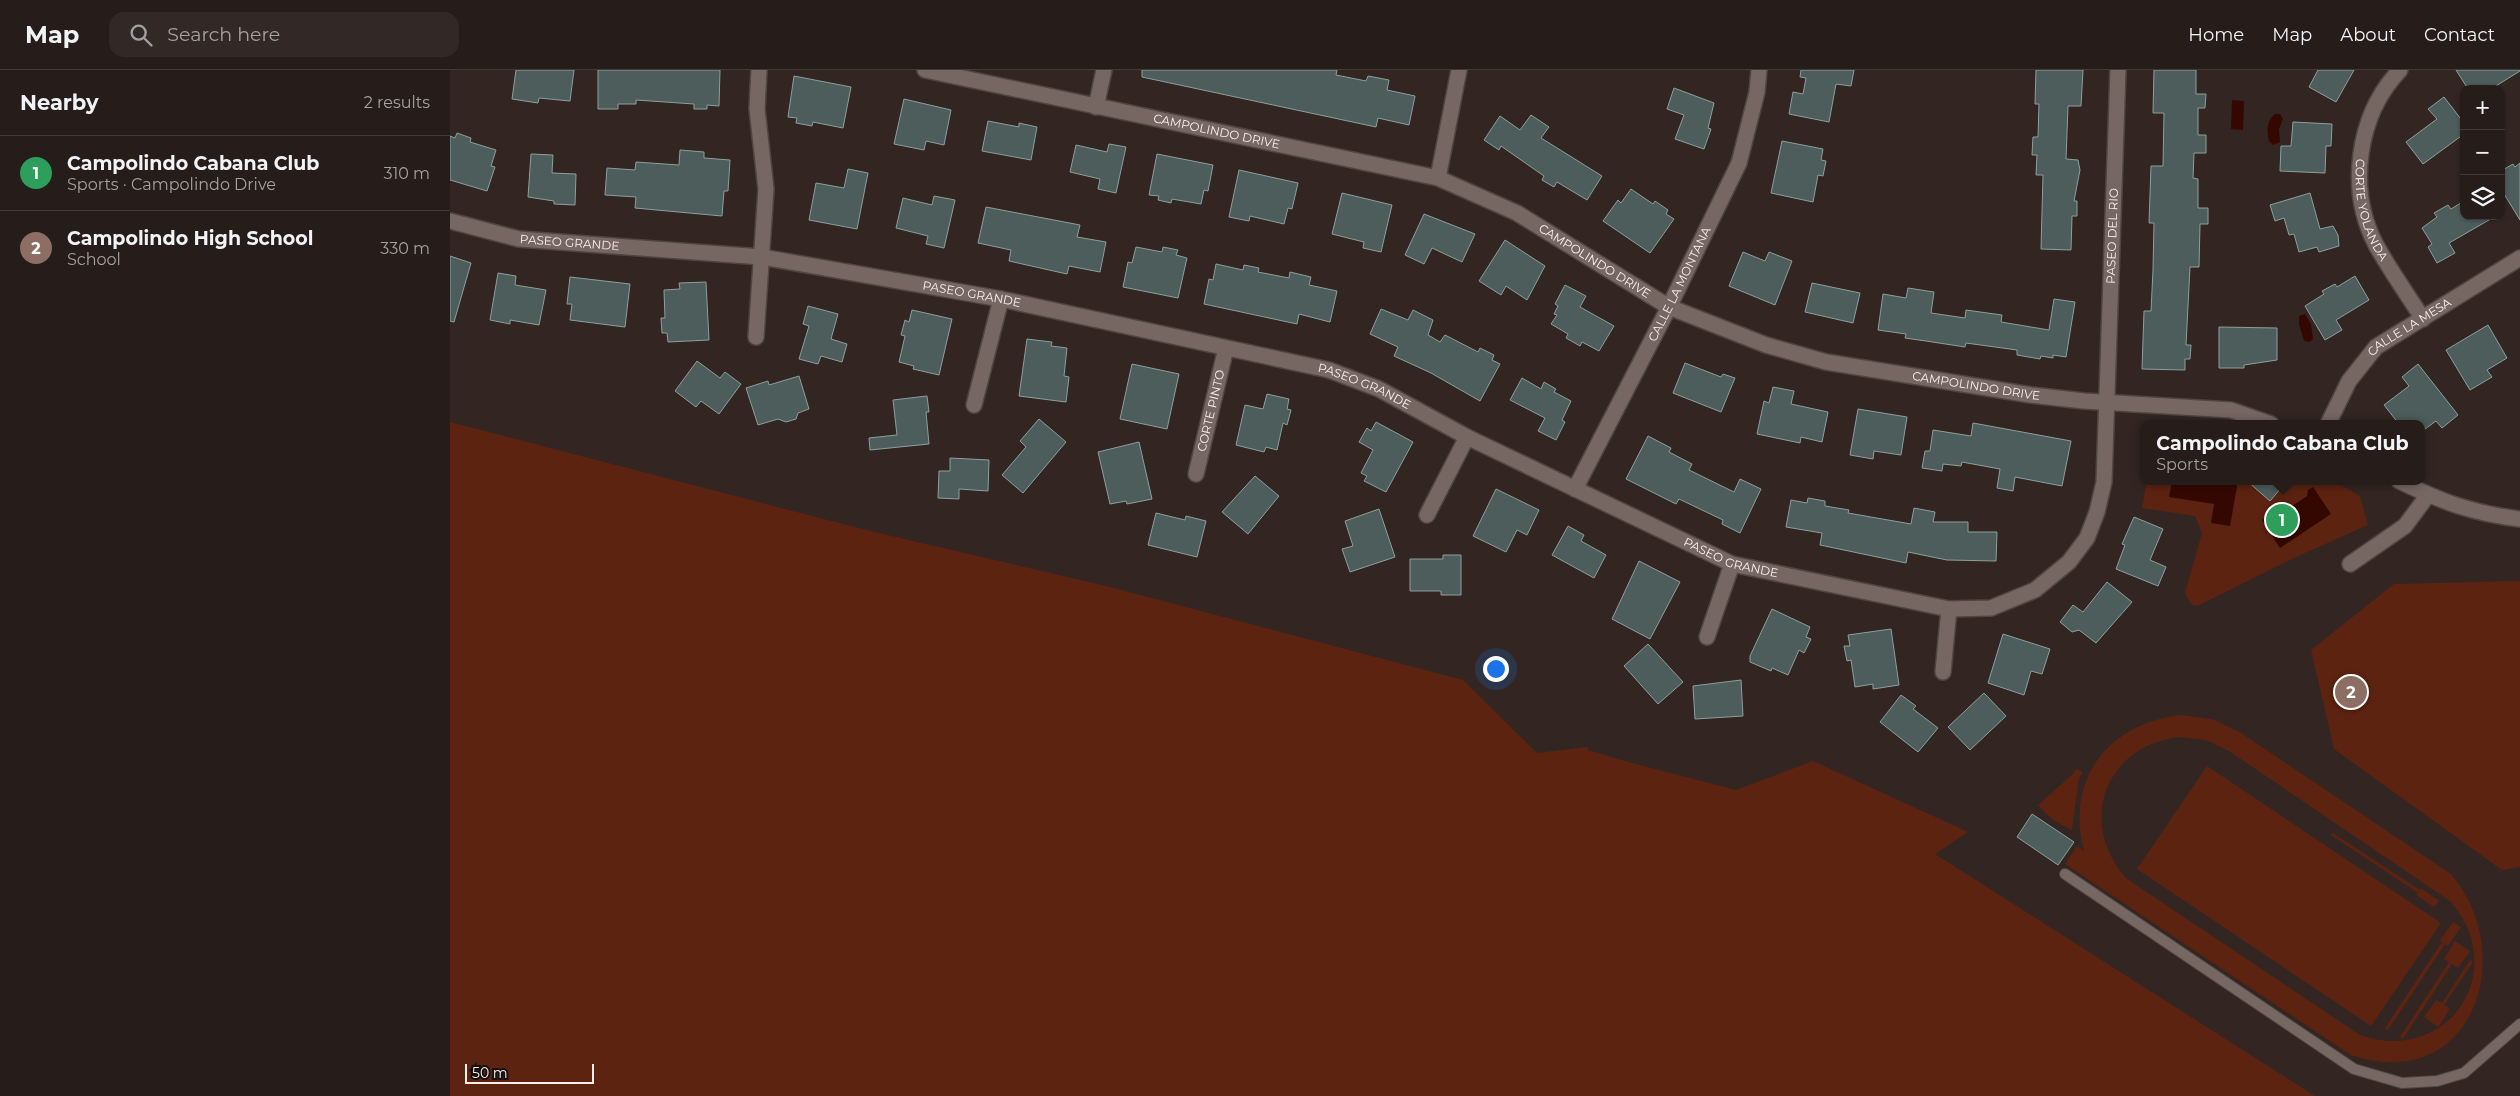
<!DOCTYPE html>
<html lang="en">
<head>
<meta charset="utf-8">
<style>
  body { margin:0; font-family:Montserrat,sans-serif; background:#322927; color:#f1f3f6 }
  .controls { position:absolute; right:15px; top:15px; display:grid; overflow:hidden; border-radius:10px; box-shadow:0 1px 4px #0004 }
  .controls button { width:45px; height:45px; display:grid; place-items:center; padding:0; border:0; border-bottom:1px solid #423a39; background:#261c1a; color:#f1f3f6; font:25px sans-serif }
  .scale { position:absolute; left:15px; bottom:12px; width:129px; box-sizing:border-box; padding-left:5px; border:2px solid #f8efec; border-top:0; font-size:14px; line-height:18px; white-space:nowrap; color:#f8efec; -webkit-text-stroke:4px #16110f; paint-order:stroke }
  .you { position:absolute; left:1045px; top:598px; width:18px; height:18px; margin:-12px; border:4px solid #fff; border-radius:50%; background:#1a73e8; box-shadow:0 0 0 8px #1a73e833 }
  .badge { display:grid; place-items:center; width:32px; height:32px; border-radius:50%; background:#1a73e8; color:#fff; font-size:16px; font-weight:700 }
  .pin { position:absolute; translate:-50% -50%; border:2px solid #fff; box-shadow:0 1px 5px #0006 }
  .popup { position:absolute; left:1690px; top:350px; width:285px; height:65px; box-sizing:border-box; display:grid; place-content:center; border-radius:10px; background:#261c1a; filter:drop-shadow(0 1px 4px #0005); font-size:16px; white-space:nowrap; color:#a4a1a2 }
  .popup b { font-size:19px; color:#f1f3f6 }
  .popup::after { content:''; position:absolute; left:50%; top:100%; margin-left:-10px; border:10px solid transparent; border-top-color:#261c1a }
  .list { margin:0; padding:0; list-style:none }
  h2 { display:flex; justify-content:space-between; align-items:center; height:65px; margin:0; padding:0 20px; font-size:21px }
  h2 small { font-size:16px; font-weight:400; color:#a4a1a2 }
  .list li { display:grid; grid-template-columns:32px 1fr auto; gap:15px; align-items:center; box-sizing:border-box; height:75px; padding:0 20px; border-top:1px solid #423a39 }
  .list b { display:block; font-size:19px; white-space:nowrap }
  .list p { margin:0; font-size:16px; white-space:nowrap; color:#a4a1a2 }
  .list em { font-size:16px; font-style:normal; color:#a4a1a2 }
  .icon { flex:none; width:28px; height:28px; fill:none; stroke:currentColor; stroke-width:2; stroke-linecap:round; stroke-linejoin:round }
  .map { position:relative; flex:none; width:2070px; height:1026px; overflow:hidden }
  header { display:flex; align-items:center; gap:30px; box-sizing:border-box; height:70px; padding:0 25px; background:#261c1a; border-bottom:1px solid #423a39 }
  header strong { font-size:24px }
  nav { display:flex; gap:28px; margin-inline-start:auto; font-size:18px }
  .search { width:350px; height:45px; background:#322927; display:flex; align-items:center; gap:12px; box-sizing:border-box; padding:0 18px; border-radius:15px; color:#a4a1a2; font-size:19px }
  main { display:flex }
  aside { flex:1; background:#261c1a }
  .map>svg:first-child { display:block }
  .green { fill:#5c2311; fill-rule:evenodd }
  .water { fill:#340800 }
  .building { fill:#4c5d5b; stroke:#8d9f9d }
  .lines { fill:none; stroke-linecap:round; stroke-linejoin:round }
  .lane-casing { stroke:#4f4541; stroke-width:12 }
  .street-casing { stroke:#4f4541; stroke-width:18 }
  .lane { stroke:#776763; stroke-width:10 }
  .street { stroke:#776763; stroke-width:15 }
  .labels { text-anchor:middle; stroke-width:4; stroke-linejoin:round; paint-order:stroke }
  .street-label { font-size:12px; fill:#f8efec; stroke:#16110f }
</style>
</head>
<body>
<header>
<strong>Map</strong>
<div class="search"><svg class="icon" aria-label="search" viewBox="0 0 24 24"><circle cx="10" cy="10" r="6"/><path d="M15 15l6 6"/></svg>Search here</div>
<nav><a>Home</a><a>Map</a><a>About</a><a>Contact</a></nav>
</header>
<main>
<aside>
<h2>Nearby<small>2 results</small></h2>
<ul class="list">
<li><span class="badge" style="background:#2e9e5b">1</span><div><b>Campolindo Cabana Club</b><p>Sports · Campolindo Drive</p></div><em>310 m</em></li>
<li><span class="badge" style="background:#8d6e63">2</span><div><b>Campolindo High School</b><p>School</p></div><em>330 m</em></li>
</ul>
</aside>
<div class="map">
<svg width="2070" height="1026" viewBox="0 0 2070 1026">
  <rect width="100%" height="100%" fill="#332622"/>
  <path class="green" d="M 0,352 L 416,460 L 660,517 L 1013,610 L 1087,683 L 1138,677 L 1138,680 L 1182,693 L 1286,720 L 1363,691 L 1518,762 L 1485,784 L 1865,1026 L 0,1026 Z
    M 1697,411 L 1884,411 L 1910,426 L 1918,455 L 1846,487 L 1747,536 L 1741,534 L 1735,523 L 1752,463 L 1745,446 L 1692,438 Z
    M 2070,511 L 2070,797 L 2052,800 L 1884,679 L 1861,580 L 1944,514 Z
    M 1730,645 L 1762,649 L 1791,663 L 2001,804 C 2070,885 2022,1026 1901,985 L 1615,794 L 1627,776 L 1634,781 C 1615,709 1658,654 1730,645 ZM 1730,667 L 1756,670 L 1779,681 L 2000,831 C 2062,901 1997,996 1910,965 L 1677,809 C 1626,753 1655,675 1730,667 Z
    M 1757,696 L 1991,853 L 1921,956 L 1687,799 Z
    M 1626,699 L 1633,702 L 1629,708 L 1622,760 L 1603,750 L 1588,735 L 1623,704 Z
    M 1883,763 L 1970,820 L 1971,818 L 1989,831 L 1984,837 L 1966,825 L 1968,823 L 1881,765 Z
    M 2003,852 L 2011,857 L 1998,876 L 1995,874 L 1938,960 L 1935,958 L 1992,872 L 1990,870 Z
    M 2005,871 L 2020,881 L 2008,898 L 2002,894 L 1953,969 L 1950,967 L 1999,892 L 1994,889 Z
    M 2020,890 L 2023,892 L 1994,935 L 2000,939 L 1988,957 L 1974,947 L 1986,930 L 1992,933 Z"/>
  <path class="water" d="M 1782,30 L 1794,31 L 1793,60 L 1781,59 Z
    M 1825,44 L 1830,44 L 1833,49 L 1829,59 L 1830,72 L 1823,75 L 1819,71 C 1817,62 1816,51 1825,44 Z
    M 1855,244 L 1861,254 L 1863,269 L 1860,272 L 1854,271 L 1849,254 L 1849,246 Z
    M 1722,411 L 1788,411 L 1780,456 L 1761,453 L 1764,434 L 1719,427 Z
    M 1863,417 L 1881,444 L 1830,478 L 1812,450 L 1817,447 L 1824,448 L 1857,426 L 1858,420 Z"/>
  <path class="building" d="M 66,0 L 124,0 L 120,31 L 89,28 L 88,33 L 62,29 Z
    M 148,0 L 270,0 L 269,36 L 257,35 L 257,39 L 244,39 L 244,34 L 186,30 L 186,34 L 168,34 L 168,39 L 148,39 Z
    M 692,0 L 887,0 L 886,5 L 916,11 L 918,6 L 939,10 L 937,20 L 965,26 L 959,55 L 928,48 L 926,57 L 692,7 Z
    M 1351,0 L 1404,0 L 1401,16 L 1386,14 L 1379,52 L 1339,44 L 1343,22 L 1353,24 L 1356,8 L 1350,7 Z
    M 1586,0 L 1633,0 L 1631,36 L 1618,36 L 1616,89 L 1628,90 L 1630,100 L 1624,131 L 1627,131 L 1627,146 L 1622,146 L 1621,180 L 1591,179 L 1593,105 L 1586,105 L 1587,85 L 1582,85 L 1583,67 L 1588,67 L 1589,34 L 1585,34 Z
    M 1704,0 L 1746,0 L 1746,24 L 1756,24 L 1755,38 L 1748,38 L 1748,65 L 1756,65 L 1756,83 L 1744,83 L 1743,108 L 1748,109 L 1748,138 L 1758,138 L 1758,154 L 1750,154 L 1749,197 L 1740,197 L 1736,275 L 1741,275 L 1740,289 L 1735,289 L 1735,300 L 1692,299 L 1694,241 L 1701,241 L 1703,200 L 1704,153 L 1699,153 L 1701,96 L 1713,96 L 1714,43 L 1703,43 Z
    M 1868,0 L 1904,0 L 1886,32 L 1859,17 Z
    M 2006,0 L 2070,0 L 2070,1 L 2041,19 L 2018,19 Z
    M 344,6 L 401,17 L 393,58 L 363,52 L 362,56 L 346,53 L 347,48 L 338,47 Z
    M 1224,18 L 1264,33 L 1258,58 L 1261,59 L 1254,79 L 1225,69 L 1234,45 L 1217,39 Z
    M 1994,27 L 2014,53 L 2014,64 L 1973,94 L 1956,72 L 1987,49 L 1978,39 Z
    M 454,29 L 501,40 L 494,75 L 476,71 L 474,80 L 444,74 Z
    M 1081,45 L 1099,57 L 1091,68 L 1152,106 L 1137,130 L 1107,112 L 1104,117 L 1092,110 L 1094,106 L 1051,76 L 1049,80 L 1034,70 L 1050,46 L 1070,60 Z
    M 538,51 L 569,57 L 569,53 L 587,57 L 581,90 L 532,81 Z
    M 1843,52 L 1882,54 L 1881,76 L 1876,76 L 1875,103 L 1830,101 L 1831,76 L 1841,76 Z
    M 7,63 L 21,68 L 20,72 L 46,80 L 41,96 L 45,97 L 37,121 L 0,110 L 0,66 L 5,68 Z
    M 1332,71 L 1373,79 L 1371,90 L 1376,91 L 1373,106 L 1368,105 L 1363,132 L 1321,123 Z
    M 659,74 L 676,77 L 666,123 L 648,119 L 650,109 L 620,102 L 626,75 L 657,82 Z
    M 230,80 L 254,82 L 254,88 L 280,90 L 278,121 L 274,121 L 272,146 L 185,138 L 186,127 L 155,125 L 157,98 L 185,100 L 186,92 L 229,95 Z
    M 81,84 L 103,85 L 102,103 L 126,104 L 125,135 L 104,134 L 104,131 L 78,127 Z
    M 707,84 L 763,95 L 758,121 L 754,120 L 751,134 L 722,129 L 721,133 L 708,130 L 709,126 L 699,125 Z
    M 2070,93 L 2070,150 L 2051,119 L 2051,101 L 2063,94 L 2065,97 Z
    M 398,99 L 418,103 L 407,159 L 359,150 L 366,113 L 394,118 Z
    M 789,100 L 848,113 L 842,139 L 838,138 L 834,154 L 800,146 L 799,151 L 779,147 Z
    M 1181,119 L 1203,134 L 1205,131 L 1218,140 L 1216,144 L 1224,149 L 1200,183 L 1153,151 L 1168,130 L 1171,133 Z
    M 892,123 L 942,135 L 931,182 L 913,178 L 914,172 L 882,164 Z
    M 1860,123 L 1870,159 L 1883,156 L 1888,165 L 1889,176 L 1869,182 L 1867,177 L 1849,182 L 1844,164 L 1839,165 L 1834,148 L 1825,151 L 1820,135 Z
    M 484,126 L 505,130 L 494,178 L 476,174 L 478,166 L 446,158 L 453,128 L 482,135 Z
    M 2014,131 L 2014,146 L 2046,146 L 1999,173 L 2005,183 L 1987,193 L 1978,177 L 1982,174 L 1972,158 L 1987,147 L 1984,143 L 1998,135 L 2001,139 Z
    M 536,137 L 630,155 L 627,167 L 656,172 L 650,202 L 619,196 L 617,204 L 559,191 L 561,180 L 528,173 Z
    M 974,144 L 1025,164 L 1012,192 L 982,178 L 974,194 L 955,185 Z
    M 1055,170 L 1095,196 L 1077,230 L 1056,216 L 1051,225 L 1029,211 Z
    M 686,177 L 712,182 L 713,177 L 728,180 L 726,185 L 737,188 L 728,228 L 673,217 L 678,192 L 682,193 Z
    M 1293,182 L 1315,191 L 1319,182 L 1342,191 L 1325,235 L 1279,216 Z
    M 0,186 L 21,193 L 4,252 L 0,251 Z
    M 766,194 L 793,200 L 794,195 L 809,198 L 808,202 L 839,208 L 840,202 L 861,207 L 859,215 L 887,221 L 880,252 L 849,244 L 847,254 L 754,234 L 759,209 L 763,210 Z
    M 48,203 L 66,206 L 65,215 L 96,220 L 89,255 L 60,250 L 60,254 L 40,250 Z
    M 1905,206 L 1919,230 L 1886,250 L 1892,260 L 1875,270 L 1855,236 L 1874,224 L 1872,221 L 1885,214 L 1887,217 Z
    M 120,207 L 180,214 L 175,257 L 120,250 L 122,234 L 117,234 Z
    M 256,212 L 259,270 L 218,272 L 217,263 L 212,263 L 211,248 L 215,248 L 214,220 L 230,219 L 229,213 Z
    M 1362,213 L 1410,223 L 1403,253 L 1355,242 Z
    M 1115,215 L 1136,226 L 1130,237 L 1164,256 L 1149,281 L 1132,272 L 1130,276 L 1116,268 L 1118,264 L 1101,254 L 1107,245 L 1104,244 L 1108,236 L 1105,234 Z
    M 1458,218 L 1484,222 L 1481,243 L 1515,248 L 1516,240 L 1552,245 L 1551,252 L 1599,260 L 1604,229 L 1625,232 L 1616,287 L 1603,285 L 1603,288 L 1591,286 L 1590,289 L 1567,285 L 1567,280 L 1516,273 L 1515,277 L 1476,271 L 1455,268 L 1456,264 L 1428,260 L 1433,224 L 1456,228 Z
    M 358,236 L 388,244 L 381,269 L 397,274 L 392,292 L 371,286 L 368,294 L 349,289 L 359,256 L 353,254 Z
    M 931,239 L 958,250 L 963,240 L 983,250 L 978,265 L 990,272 L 995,265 L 1028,282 L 1030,278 L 1044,285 L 1042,290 L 1050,294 L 1030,331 L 981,303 L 944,286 L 948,277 L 920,264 Z
    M 462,240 L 502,249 L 489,305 L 463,299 L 464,296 L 449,292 L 455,266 L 451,265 L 455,250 L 459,252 Z
    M 2038,255 L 2057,288 L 2037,300 L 2042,307 L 2020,320 L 1996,280 Z
    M 1769,257 L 1827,258 L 1827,290 L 1794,295 L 1794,298 L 1769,298 Z
    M 577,269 L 602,272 L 601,276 L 617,278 L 614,306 L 619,307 L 616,332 L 569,326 Z
    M 247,291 L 270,308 L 275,302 L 291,314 L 269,344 L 251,331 L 246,337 L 225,321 Z
    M 1235,293 L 1271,307 L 1273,304 L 1285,308 L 1271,342 L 1223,323 Z
    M 682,294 L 729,304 L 717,359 L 670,349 Z
    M 1968,294 L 2008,345 L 1992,358 L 1986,351 L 1971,362 L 1971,354 L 1949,354 L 1934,335 L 1959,316 L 1952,307 Z
    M 349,306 L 359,339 L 348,343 L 346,349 L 336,352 L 328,349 L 308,355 L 296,318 L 318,311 L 319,315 Z
    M 1072,308 L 1091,319 L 1094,312 L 1106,319 L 1104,322 L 1121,331 L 1112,350 L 1115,352 L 1106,370 L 1088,361 L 1095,348 L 1060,330 Z
    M 1323,317 L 1344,321 L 1341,334 L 1378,342 L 1372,372 L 1351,367 L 1350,373 L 1307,364 L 1314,331 L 1319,333 Z
    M 817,324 L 839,329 L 837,339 L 841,340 L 837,355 L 833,353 L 827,380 L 816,377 L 814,382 L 786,375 L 795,335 L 813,339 Z
    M 477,326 L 479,342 L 476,342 L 479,374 L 420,380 L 419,368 L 447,365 L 443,330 Z
    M 1408,339 L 1457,347 L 1451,385 L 1424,381 L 1423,389 L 1400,385 Z
    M 589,349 L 616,372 L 573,423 L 552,405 L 576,377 L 570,371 Z
    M 926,352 L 963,372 L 936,422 L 914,411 L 917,406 L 911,403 L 923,380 L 909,372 L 917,358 L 921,361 Z
    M 1523,353 L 1621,371 L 1612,416 L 1565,407 L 1563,421 L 1547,418 L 1550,399 L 1512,392 L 1511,396 L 1493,394 L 1492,401 L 1472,398 L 1475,381 L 1480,381 L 1483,360 L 1521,366 Z
    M 1198,366 L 1221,378 L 1219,382 L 1242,394 L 1239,400 L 1284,422 L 1290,409 L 1311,419 L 1290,463 L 1272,454 L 1273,450 L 1229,429 L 1226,434 L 1176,409 Z
    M 689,372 L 702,429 L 677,434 L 676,431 L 660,434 L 648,382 Z
    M 500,388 L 539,390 L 538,421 L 509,419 L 509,429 L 488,428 L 489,401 L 500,401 Z
    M 805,406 L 829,426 L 798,464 L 772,442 Z
    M 1797,411 L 1837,411 L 1820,431 Z
    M 1046,419 L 1089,440 L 1077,465 L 1067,460 L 1056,482 L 1023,466 Z
    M 1358,428 L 1375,431 L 1375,436 L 1399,440 L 1398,443 L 1461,454 L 1464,438 L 1485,442 L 1483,452 L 1518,452 L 1518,462 L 1547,462 L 1546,491 L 1497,490 L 1458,482 L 1456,493 L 1370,475 L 1372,463 L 1336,457 L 1341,430 L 1357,433 Z
    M 929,439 L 945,487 L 900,502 L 892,479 L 903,476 L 895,451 Z
    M 706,443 L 735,450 L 736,446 L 756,451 L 747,487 L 698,475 Z
    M 1684,447 L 1713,459 L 1700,490 L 1716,497 L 1708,516 L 1666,499 L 1675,475 L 1672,474 Z
    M 1118,456 L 1134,465 L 1131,471 L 1156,485 L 1144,508 L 1102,485 Z
    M 993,485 L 1011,485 L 1011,525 L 991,525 L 991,521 L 960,521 L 960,489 L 993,489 Z
    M 1189,491 L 1230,512 L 1200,569 L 1162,549 Z
    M 1657,512 L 1682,532 L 1646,573 L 1629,560 L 1622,562 L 1610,552 L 1623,535 L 1633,542 Z
    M 1322,539 L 1360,557 L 1356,567 L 1361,569 L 1354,583 L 1349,580 L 1338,605 L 1322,598 L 1321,601 L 1300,592 L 1300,586 Z
    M 1441,559 L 1449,615 L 1423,619 L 1423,614 L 1405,617 L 1401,590 L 1397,591 L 1394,576 L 1400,576 L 1398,565 Z
    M 1553,564 L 1600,579 L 1592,604 L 1581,601 L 1574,625 L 1538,613 Z
    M 1198,574 L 1233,612 L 1208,634 L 1174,596 Z
    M 1291,610 L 1293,646 L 1245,649 L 1243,616 Z
    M 1534,623 L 1556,646 L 1520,680 L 1498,657 Z
    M 1451,625 L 1466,636 L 1463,639 L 1488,658 L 1468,682 L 1430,652 Z
    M 1582,744 L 1624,772 L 1608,795 L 1567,767 Z"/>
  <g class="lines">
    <defs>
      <path id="lane" d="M 1615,804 L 1904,999 L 1952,1013 L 1987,1011 L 2014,1003 L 2070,954"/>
      <g id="street">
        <path id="s1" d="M 475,0 L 988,108 L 1067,143 L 1219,237 L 1316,275 L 1376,292 L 1581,325 L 1634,331 L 1781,340 L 1821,354"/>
        <path id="s2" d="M 1950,0 C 1907,45 1897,120 1926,175 C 1940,200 1957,224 1973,249"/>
        <path d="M 646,37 L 654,0"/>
        <path d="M 988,108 L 1009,0"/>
        <path id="s3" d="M 0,151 L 69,169 L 312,187 L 551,229 L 879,300 L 929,319 L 1017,367 L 1282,494 L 1499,539 L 1541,538 L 1585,520 L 1619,492 L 1637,468 L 1647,442 L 1654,412 L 1668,0"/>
        <path d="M 306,267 L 316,119 L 307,39 L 309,0"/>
        <path d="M 524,335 L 551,229"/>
        <path id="s4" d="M 1878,354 L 1899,311 L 1926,277 L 2070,188"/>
        <path id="s5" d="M 746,404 L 776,278"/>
        <path d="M 1949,411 C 1993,432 2021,443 2070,449"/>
        <path id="s6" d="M 1125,419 L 1219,237 L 1289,93 L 1307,22 L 1309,0"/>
        <path d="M 977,445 L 1017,367"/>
        <path d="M 1900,494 L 1955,456 L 1978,425"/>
        <path d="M 1257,567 L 1282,494"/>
        <path d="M 1493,602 L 1499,539"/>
      </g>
    </defs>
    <use href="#lane" class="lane-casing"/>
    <use href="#street" class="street-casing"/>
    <use href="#lane" class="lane"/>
    <use href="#street" class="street"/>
  </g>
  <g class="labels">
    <g class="street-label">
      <text dy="4" stroke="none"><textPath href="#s1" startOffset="298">CAMPOLINDO DRIVE</textPath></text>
      <text dy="4" stroke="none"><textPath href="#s2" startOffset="152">CORTE YOLANDA</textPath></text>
      <text dy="4" stroke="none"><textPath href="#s3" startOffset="2031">PASEO DEL RIO</textPath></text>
      <text dy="4" stroke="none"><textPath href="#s3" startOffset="122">PASEO GRANDE</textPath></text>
      <text dy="4" stroke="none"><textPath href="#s1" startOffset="702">CAMPOLINDO DRIVE</textPath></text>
      <text dy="4" stroke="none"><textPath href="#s6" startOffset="230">CALLE LA MONTANA</textPath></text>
      <text dy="4" stroke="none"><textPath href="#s3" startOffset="528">PASEO GRANDE</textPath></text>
      <text dy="4" stroke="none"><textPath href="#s4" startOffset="130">CALLE LA MESA</textPath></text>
      <text dy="4" stroke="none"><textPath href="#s1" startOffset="1108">CAMPOLINDO DRIVE</textPath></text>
      <text dy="4" stroke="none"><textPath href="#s3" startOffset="932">PASEO GRANDE</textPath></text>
      <text dy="4" stroke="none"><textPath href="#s5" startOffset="65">CORTE PINTO</textPath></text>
      <text dy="4" stroke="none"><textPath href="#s3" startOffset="1338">PASEO GRANDE</textPath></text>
    </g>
  </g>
</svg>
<div class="controls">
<button>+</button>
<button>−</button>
<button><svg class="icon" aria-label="layers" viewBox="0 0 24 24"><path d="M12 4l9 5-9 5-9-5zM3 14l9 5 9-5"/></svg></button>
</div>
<div class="scale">50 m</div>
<div class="you"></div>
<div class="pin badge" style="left:1832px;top:450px;background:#2e9e5b">1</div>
<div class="popup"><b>Campolindo Cabana Club</b>Sports</div>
<div class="pin badge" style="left:1901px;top:622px;background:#8d6e63">2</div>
</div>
</main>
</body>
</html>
